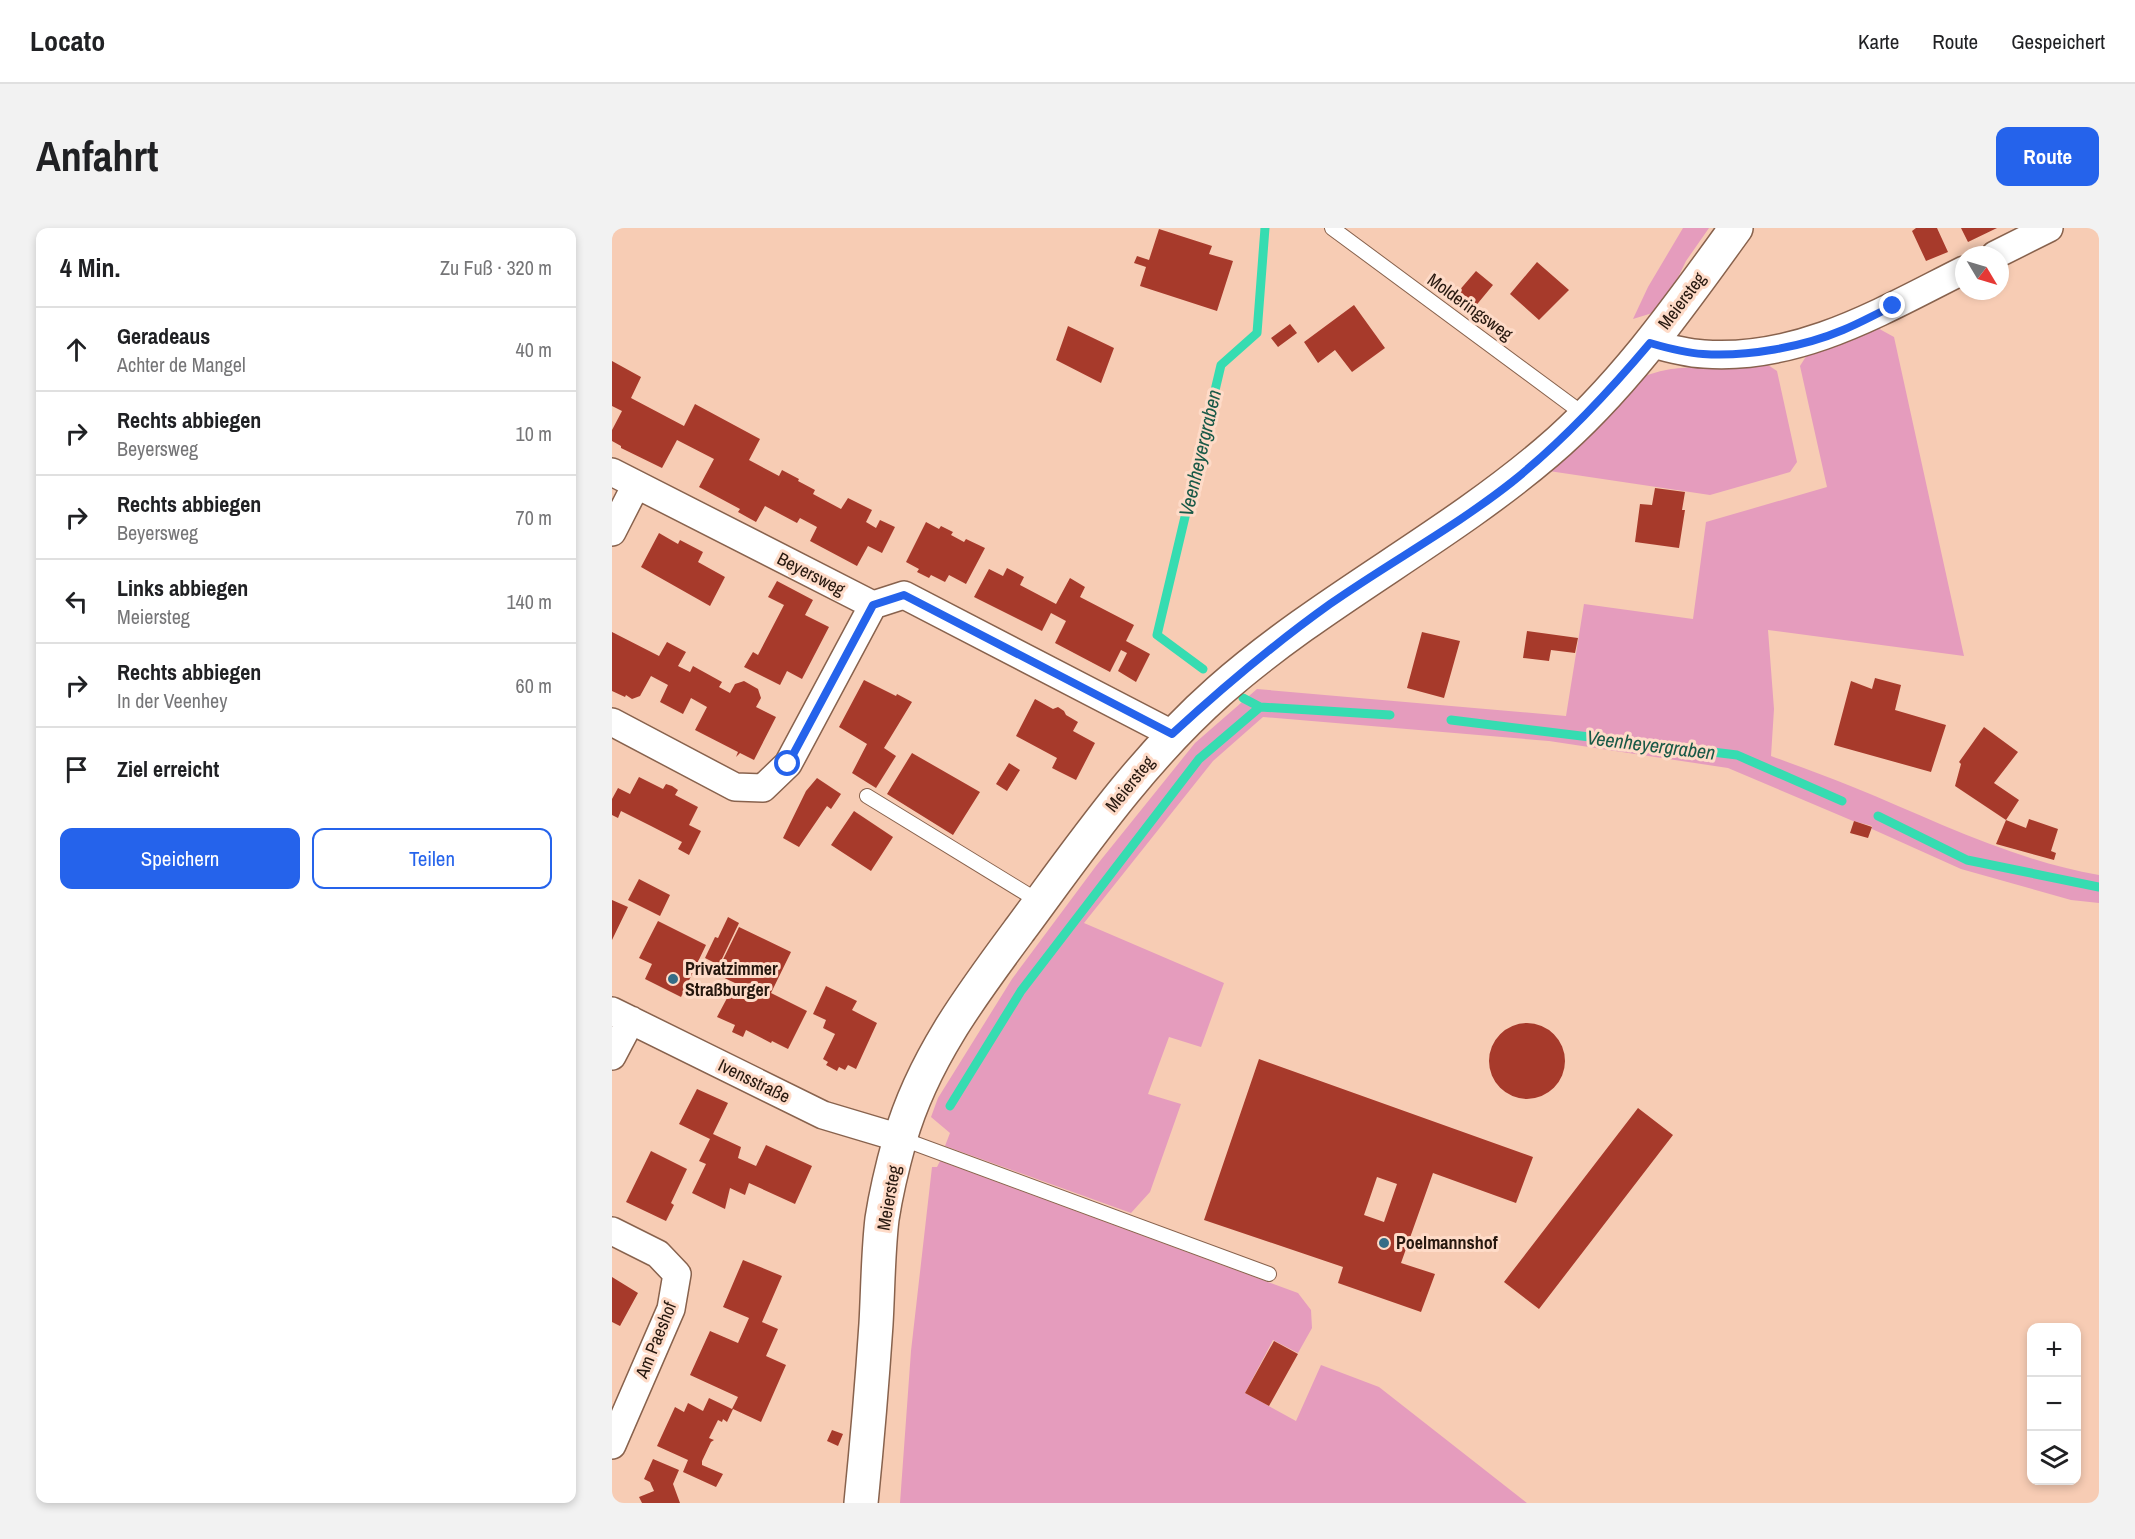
<!DOCTYPE html>
<html lang="de">
<head>
<meta charset="utf-8">
<style>
  body { margin:0; font-family:"Archivo Narrow",sans-serif; background:#f2f2f2; color:#202124 }
  .controls { position:absolute; right:18px; bottom:18px; display:grid; overflow:hidden; border-radius:12px; box-shadow:0 3px 9px #0003 }
  .controls button { width:54px; height:54px; display:grid; place-items:center; padding:0; border:0; border-bottom:2px solid #e0e0e0; background:#fff; color:#202124; font:30px sans-serif }
  .compass { position:absolute; left:1343px; top:18px; width:54px; height:54px; border-radius:50%; background:#fff; box-shadow:0 3px 9px #0003; rotate:128deg }
  .stop { position:absolute; width:18px; height:18px; margin:-14px; border:4px solid #2563eb; border-radius:50%; background:#fff }
  .stop.end { background:#2563eb; border-color:#fff; box-shadow:0 2px 6px #0008 }
  .list { margin:0; padding:0; list-style:none }
  h2 { display:flex; justify-content:space-between; align-items:center; height:78px; margin:0; padding:0 24px; font-size:26px }
  h2 small { font-size:20px; font-weight:400; color:#757577 }
  .list li { display:grid; grid-template-columns:39px 1fr auto; gap:18px; align-items:center; box-sizing:border-box; height:84px; padding:0 24px; border-top:2px solid #e0e0e0 }
  .list b { display:block; font-size:22px; white-space:nowrap }
  .list p { margin:0; font-size:20px; white-space:nowrap; color:#757577 }
  .list em { font-size:20px; font-style:normal; color:#757577 }
  .actions { display:flex; gap:12px; padding:18px 24px }
  .actions a { flex:1; padding:14px 0; border:2px solid #2563eb; border-radius:12px; text-align:center; font-size:21px; color:#2563eb }
  .actions .main { background:#2563eb; color:#fff }
  .icon { flex:none; width:33px; height:33px; fill:none; stroke:currentColor; stroke-width:2; stroke-linecap:round; stroke-linejoin:round }
  .map { position:relative; flex:none; width:1487px; height:1275px; overflow:hidden; border-radius:12px }
  header { display:flex; align-items:center; gap:36px; box-sizing:border-box; height:84px; padding:0 30px; background:#fff; border-bottom:2px solid #e0e0e0 }
  header strong { font-size:28px }
  nav { display:flex; gap:33px; margin-inline-start:auto; font-size:21px }
  .intro { display:flex; align-items:center; justify-content:space-between; box-sizing:border-box; height:144px; padding:0 36px }
  h1 { margin:0; font-size:42px }
  .button { padding:15px 27px; border-radius:12px; background:#2563eb; color:#fff; font-size:21px; font-weight:700 }
  main { display:flex; gap:36px; padding:0 36px }
  aside { flex:1; background:#fff; border-radius:12px; box-shadow:0 3px 9px #0003 }
  .map>svg:first-child { display:block }
  .green { fill:#e59cbd }
  .lines { fill:none; stroke-linecap:round; stroke-linejoin:round }
  .stream { stroke:#36dcb1; stroke-width:9 }
  .building { fill:#a73a2b; fill-rule:evenodd }
  .lane-casing { stroke:#88624d; stroke-width:16 }
  .street-casing { stroke:#88624d; stroke-width:30 }
  .secondary-casing { stroke:#88624d; stroke-width:36 }
  .lane { stroke:#fff; stroke-width:14 }
  .street { stroke:#fff; stroke-width:27 }
  .secondary { stroke:#fff; stroke-width:33 }
  .route { stroke:#2563eb; stroke-width:8 }
  .poi-dot { fill:#356d87; stroke:#fedbc8; stroke-width:2 }
  .labels { text-anchor:middle; stroke-width:6; stroke-linejoin:round; paint-order:stroke }
  .street-label { font-size:18px; fill:#27180f; stroke:#fedbc8 }
  .poi-label { font-size:18px; font-weight:bold; fill:#27180f; stroke:#fedbc8; text-anchor:start }
  .water-label { font-size:20px; font-style:italic; fill:#195947; stroke:#fedbc8 }
</style>
</head>
<body>
<header>
<strong>Locato</strong>
<nav><a>Karte</a><a>Route</a><a>Gespeichert</a></nav>
</header>
<div class="intro"><h1>Anfahrt</h1><a class="button">Route</a></div>
<main>
<aside>
<h2>4 Min.<small>Zu Fuß · 320 m</small></h2>
<ul class="list">
<li><svg class="icon" aria-label="ahead" viewBox="0 0 24 24"><path d="M12 20V5M6 11l6-6 6 6"/></svg><div><b>Geradeaus</b><p>Achter de Mangel</p></div><em>40 m</em></li>
<li><svg class="icon" aria-label="right" viewBox="0 0 24 24"><path d="M7 20v-9h11M14 6l5 5-5 5"/></svg><div><b>Rechts abbiegen</b><p>Beyersweg</p></div><em>10 m</em></li>
<li><svg class="icon" aria-label="right" viewBox="0 0 24 24"><path d="M7 20v-9h11M14 6l5 5-5 5"/></svg><div><b>Rechts abbiegen</b><p>Beyersweg</p></div><em>70 m</em></li>
<li><svg class="icon" aria-label="left" viewBox="0 0 24 24"><path d="M17 20v-9H6M10 6l-5 5 5 5"/></svg><div><b>Links abbiegen</b><p>Meiersteg</p></div><em>140 m</em></li>
<li><svg class="icon" aria-label="right" viewBox="0 0 24 24"><path d="M7 20v-9h11M14 6l5 5-5 5"/></svg><div><b>Rechts abbiegen</b><p>In der Veenhey</p></div><em>60 m</em></li>
<li><svg class="icon" aria-label="arrive" viewBox="0 0 24 24"><path d="M6 21V4h12l-3 4 3 4H6"/></svg><div><b>Ziel erreicht</b></div></li>
</ul>
<div class="actions"><a class="main">Speichern</a><a>Teilen</a></div>
</aside>
<div class="map">
<svg width="1487" height="1275" viewBox="0 0 1487 1275">
  <rect width="100%" height="100%" fill="#f7ccb4"/>
  <path class="green" d="M 1071,0 L 1097,0 L 1074,33 L 1050,82 L 1021,91 L 1036,59 Z
    M 1262,98 L 1282,109 L 1352,428 L 1156,402 L 1162,481 L 1159,528 C 1186,538 1214,548 1241,559 C 1322,592 1400,632 1487,647 L 1487,675 L 1459,672 L 1349,641 L 1260,601 L 1260,598 L 1241,593 L 1116,540 L 937,513 L 651,489 L 601,533 L 472,695 L 612,755 L 589,819 L 557,809 L 536,866 L 569,876 L 538,964 L 519,985 L 333,918 L 338,905 L 319,889 L 326,870 L 400,751 L 484,638 L 583,515 L 645,461 L 954,488 L 972,376 L 1081,391 L 1094,294 L 1215,259 L 1188,138 L 1198,122 Z
    M 1147,131 L 1165,143 L 1185,234 L 1178,244 L 1098,267 L 937,243 L 1030,149 C 1058,139 1067,140 1095,139 C 1113,138 1130,134 1147,131 Z
    M 328,933 L 686,1065 L 699,1082 L 700,1100 L 686,1125 L 661,1112 L 633,1165 L 684,1193 L 709,1137 L 767,1159 L 915,1275 L 288,1275 L 299,1123 L 320,939 L 325,939 Z"/>
  <g class="lines">
    <path class="stream" d="M 591,441 L 545,407 L 609,137 L 645,105 L 653,0
      M 631,470 L 648,479 L 778,487
      M 839,492 L 1125,527 L 1230,573
      M 1266,588 L 1355,632 L 1487,659
      M 338,878 L 409,763 L 587,531 L 648,479"/>
  </g>
  <path class="building" d="M 1304,0 L 1325,0 L 1336,24 L 1314,33 L 1300,3 Z
    M 1349,0 L 1385,0 L 1356,14 Z
    M 547,1 L 600,18 L 597,26 L 621,33 L 605,83 L 528,58 L 534,39 L 522,35 L 525,28 L 537,32 Z
    M 925,34 L 957,62 L 927,92 L 898,66 Z
    M 864,43 L 881,57 L 857,86 L 839,72 Z
    M 742,77 L 773,120 L 740,144 L 723,122 L 706,135 L 692,114 Z
    M 678,96 L 685,105 L 666,119 L 659,110 Z
    M 456,98 L 502,120 L 489,155 L 444,132 Z
    M 0,133 L 29,149 L 19,170 L 72,198 L 83,176 L 148,211 L 137,232 L 167,248 L 170,242 L 187,251 L 186,253 L 203,262 L 201,266 L 229,281 L 236,270 L 260,282 L 254,294 L 264,300 L 268,292 L 283,299 L 270,325 L 256,318 L 245,338 L 198,313 L 205,299 L 188,290 L 185,295 L 153,278 L 144,294 L 126,284 L 128,281 L 87,259 L 102,231 L 65,212 L 50,240 L 9,220 L 9,218 L 0,213 L 0,202 L 10,183 L 0,178 Z
    M 1043,260 L 1073,264 L 1070,282 L 1073,282 L 1067,320 L 1023,314 L 1028,276 L 1040,277 Z
    M 314,294 L 327,301 L 329,298 L 341,304 L 339,307 L 352,314 L 354,311 L 373,320 L 354,356 L 337,347 L 333,354 L 319,347 L 317,350 L 305,344 L 307,341 L 294,334 Z
    M 47,305 L 66,316 L 68,312 L 91,324 L 86,334 L 113,349 L 98,378 L 29,339 Z
    M 395,340 L 412,349 L 408,357 L 444,376 L 458,350 L 473,359 L 468,369 L 522,397 L 514,413 L 538,426 L 524,454 L 506,443 L 515,425 L 509,422 L 498,444 L 443,415 L 454,393 L 439,385 L 430,403 L 362,369 L 377,341 L 391,348 Z
    M 165,353 L 201,372 L 193,387 L 217,399 L 190,451 L 175,443 L 168,457 L 132,439 L 141,424 L 146,427 L 172,377 L 156,369 Z
    M 915,403 L 966,410 L 963,425 L 939,422 L 937,433 L 911,430 Z
    M 0,404 L 47,428 L 55,414 L 74,424 L 66,438 L 78,444 L 81,438 L 110,454 L 107,459 L 118,465 L 123,456 L 132,453 L 146,461 L 149,470 L 144,479 L 164,489 L 142,532 L 128,525 L 124,529 L 126,524 L 83,502 L 95,479 L 79,470 L 71,486 L 48,474 L 56,457 L 39,448 L 28,468 L 20,471 L 14,467 L 13,469 L 0,463 Z
    M 810,404 L 848,413 L 832,470 L 795,460 Z
    M 1263,450 L 1289,457 L 1283,482 L 1334,497 L 1319,544 L 1222,517 L 1239,453 L 1260,461 Z
    M 252,452 L 284,468 L 285,466 L 300,474 L 272,520 L 284,528 L 264,560 L 240,545 L 255,516 L 227,499 Z
    M 423,471 L 441,481 L 446,479 L 452,483 L 454,487 L 466,494 L 461,503 L 483,515 L 464,552 L 440,540 L 445,530 L 404,508 Z
    M 1372,499 L 1406,524 L 1382,555 L 1407,572 L 1394,592 L 1343,558 L 1349,536 L 1347,534 Z
    M 300,525 L 368,564 L 341,607 L 275,566 Z
    M 397,535 L 408,542 L 395,563 L 384,556 Z
    M 27,549 L 51,561 L 54,556 L 60,558 L 66,562 L 63,567 L 86,579 L 77,597 L 89,603 L 77,627 L 66,621 L 70,614 L 39,598 L 9,583 L 6,590 L 0,587 L 0,571 L 6,560 L 18,566 Z
    M 205,550 L 229,566 L 219,581 L 215,578 L 187,619 L 171,610 L 194,563 Z
    M 242,583 L 281,609 L 259,643 L 219,617 Z
    M 1417,591 L 1446,601 L 1439,623 L 1444,625 L 1442,632 L 1384,616 L 1394,592 L 1414,600 Z
    M 1242,593 L 1260,599 L 1256,610 L 1238,605 Z
    M 27,651 L 58,667 L 48,688 L 16,672 Z
    M 0,672 L 16,679 L 0,712 Z
    M 116,689 L 127,695 L 107,737 L 93,730 L 103,709 L 106,710 Z
    M 46,693 L 94,717 L 69,769 L 33,751 L 40,736 L 27,730 Z
    M 127,699 L 179,724 L 159,765 L 195,783 L 176,821 L 160,813 L 159,815 L 134,802 L 131,809 L 120,804 L 123,797 L 105,789 L 123,755 L 104,746 Z
    M 214,758 L 245,773 L 240,782 L 265,795 L 244,841 L 236,837 L 233,842 L 227,839 L 225,843 L 214,837 L 216,834 L 211,831 L 223,806 L 211,800 L 214,792 L 201,786 Z
    M877 833a38 38 0 1 1 76 0a38 38 0 1 1-76 0Z
    M 647,831 L 921,929 L 904,975 L 821,945 L 789,1035 L 823,1046 L 809,1084 L 726,1055 L 731,1039 L 592,992 ZM 765,949 L 785,956 L 772,994 L 752,987 Z
    M 85,861 L 116,875 L 101,906 L 129,919 L 126,930 L 144,938 L 154,917 L 200,938 L 183,976 L 137,955 L 133,967 L 118,960 L 113,981 L 80,965 L 94,936 L 87,933 L 98,911 L 67,896 Z
    M 1026,880 L 1061,907 L 927,1081 L 892,1054 Z
    M 39,923 L 75,941 L 59,975 L 62,977 L 54,993 L 14,974 Z
    M 131,1032 L 170,1048 L 150,1094 L 166,1101 L 154,1128 L 174,1137 L 149,1194 L 121,1181 L 115,1194 L 111,1191 L 110,1194 L 106,1192 L 97,1210 L 102,1212 L 99,1214 L 90,1233 L 90,1237 L 111,1246 L 104,1259 L 71,1244 L 76,1232 L 45,1218 L 63,1179 L 72,1184 L 76,1175 L 91,1183 L 97,1170 L 120,1181 L 126,1169 L 78,1147 L 98,1103 L 126,1115 L 137,1090 L 111,1079 Z
    M 0,1049 L 26,1065 L 8,1098 L 0,1094 Z
    M 662,1113 L 686,1126 L 657,1178 L 633,1165 Z
    M 220,1202 L 231,1206 L 226,1218 L 215,1213 Z
    M 41,1231 L 67,1242 L 61,1256 L 68,1275 L 30,1275 L 27,1269 L 42,1263 L 38,1254 L 32,1251 Z"/>
  <g class="lines">
    <defs>
      <path id="lane" d="M 720,0 L 974,188
        M 255,568 L 428,674
        M 288,910 L 657,1046"/>
      <path id="street" d="M 1383,27 L 1437,0
        M 1038,115 C 1055,120 1073,125 1092,126 C 1187,133 1270,83 1352,42
        M 0,244 L 261,377 L 292,367 L 560,506
        M 0,304 L 24,257
        M 0,494 L 123,559 L 151,560 L 176,536 L 261,377
        M 0,783 L 211,887 L 288,910
        M 0,828 L 19,792
        M 0,1003 L 46,1026 L 65,1046 L 59,1081 L 0,1217"/>
      <path id="secondary" d="M 249,1275 C 255,1215 260,1156 264,1096 C 266,1061 266,1025 270,991 C 274,965 281,936 288,911 C 311,831 360,766 409,700 C 471,616 528,533 607,463 C 709,373 832,312 935,224 C 1010,160 1067,79 1124,0"/>
    </defs>
    <use href="#lane" class="lane-casing"/>
    <use href="#street" class="street-casing"/>
    <use href="#secondary" class="secondary-casing"/>
    <use href="#lane" class="lane"/>
    <use href="#street" class="street"/>
    <use href="#secondary" class="secondary"/>
  </g>
  <g class="lines">
    <path class="route" d="M 176,536 L 261,377 L 292,367 L 560,506 C 610,460 662,416 718,376 C 778,334 843,299 900,254 C 951,213 995,166 1038,115 C 1055,120 1073,125 1091,126 C 1135,129 1191,119 1231,102 C 1248,95 1264,86 1281,78"/>
  </g>
  <g class="poi-dot">
    <circle cx="61" cy="751" r="6"/>
    <circle cx="772" cy="1015" r="6"/>
  </g>
  <g class="labels">
    <g class="street-label">
      <text transform="translate(1070 73) rotate(-53)" y="6">Meiersteg</text>
      <text transform="translate(858 79) rotate(36)" y="6">Molderingsweg</text>
      <text transform="translate(199 346) rotate(27)" y="6">Beyersweg</text>
      <text transform="translate(518 556) rotate(-51)" y="6">Meiersteg</text>
      <text transform="translate(142 853) rotate(26)" y="6">Ivensstraße</text>
      <text transform="translate(277 970) rotate(-80)" y="6">Meiersteg</text>
      <text transform="translate(44 1112) rotate(-68)" y="6">Am Paeshof</text>
    </g>
    <g class="poi-label">
      <text x="73" y="747">Privatzimmer<tspan x="73" dy="21">Straßburger</tspan></text>
      <text x="784" y="1021">Poelmannshof</text>
    </g>
    <g class="water-label">
      <text transform="translate(588 225) rotate(-77)" y="7">Veenheyergraben</text>
      <text transform="translate(1039 517) rotate(7)" y="7">Veenheyergraben</text>
    </g>
  </g>
</svg>
<div class="controls">
<button>+</button>
<button>−</button>
<button><svg class="icon" aria-label="layers" viewBox="0 0 24 24"><path d="M12 4l9 5-9 5-9-5zM3 14l9 5 9-5"/></svg></button>
</div>
<svg class="compass" viewBox="-18 -18 36 36"><path d="M0-13l5 13h-10z" fill="#e53935"/><path d="M0 13l5-13h-10z" fill="#757577"/></svg>
<div class="stop" style="left:176px;top:536px"></div>
<div class="stop end" style="left:1281px;top:78px"></div>
</div>
</main>
</body>
</html>
